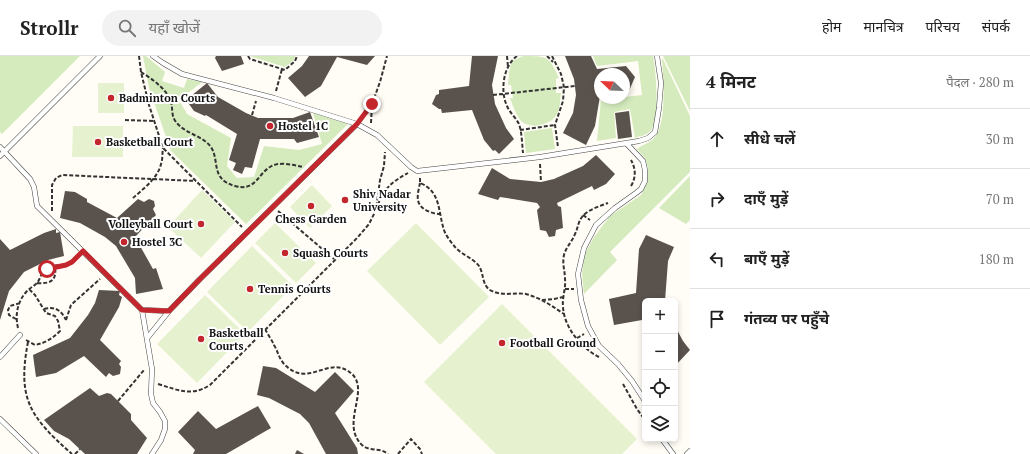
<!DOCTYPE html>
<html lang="hi">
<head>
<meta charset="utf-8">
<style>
  body { margin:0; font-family:"PT Serif","Noto Sans Devanagari",serif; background:#f2f2f2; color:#222 }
  .controls { position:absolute; right:12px; bottom:12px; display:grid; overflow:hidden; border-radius:6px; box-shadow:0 2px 6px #0003 }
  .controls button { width:36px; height:36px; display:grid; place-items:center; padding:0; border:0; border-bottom:1px solid #e0e0e0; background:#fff; color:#222; font:20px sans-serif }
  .compass { position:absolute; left:594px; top:12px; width:36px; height:36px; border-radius:50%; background:#fff; box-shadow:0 2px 6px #0003; rotate:293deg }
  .stop { position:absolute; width:12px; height:12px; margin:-9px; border:3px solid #c4262e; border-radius:50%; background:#fff }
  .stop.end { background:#c4262e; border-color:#fff; box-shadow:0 1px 4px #0008 }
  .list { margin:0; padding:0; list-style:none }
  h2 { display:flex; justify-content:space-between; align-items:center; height:52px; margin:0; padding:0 16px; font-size:17px }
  h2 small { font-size:13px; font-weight:400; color:#767676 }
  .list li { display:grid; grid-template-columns:26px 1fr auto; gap:12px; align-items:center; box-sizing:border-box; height:60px; padding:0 16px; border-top:1px solid #e0e0e0 }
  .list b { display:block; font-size:15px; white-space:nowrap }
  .list em { font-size:13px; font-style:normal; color:#767676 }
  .icon { flex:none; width:22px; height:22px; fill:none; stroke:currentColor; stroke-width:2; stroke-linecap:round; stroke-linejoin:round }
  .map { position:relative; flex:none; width:690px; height:398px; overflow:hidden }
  header { display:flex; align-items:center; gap:24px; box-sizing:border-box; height:56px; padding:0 20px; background:#fff; border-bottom:1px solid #e0e0e0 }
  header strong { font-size:19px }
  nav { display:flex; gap:22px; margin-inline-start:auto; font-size:14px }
  .search { width:280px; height:36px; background:#f2f2f2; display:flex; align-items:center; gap:10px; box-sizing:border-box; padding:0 14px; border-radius:22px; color:#767676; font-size:15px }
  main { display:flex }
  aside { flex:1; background:#fff }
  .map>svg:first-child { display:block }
  .green { fill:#d5ebbd }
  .pitch { fill:#e6f2cf }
  .building { fill:#5a524d }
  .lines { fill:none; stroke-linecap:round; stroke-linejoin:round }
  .service-casing { stroke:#444; stroke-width:5.5 }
  .path { stroke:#333; stroke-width:2; stroke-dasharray:4 2; stroke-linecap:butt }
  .service { stroke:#fff; stroke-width:4.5 }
  .route { stroke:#c4262e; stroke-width:5 }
  .poi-dot { fill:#c4262e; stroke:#fff; stroke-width:1.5 }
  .labels { text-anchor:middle; stroke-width:4; stroke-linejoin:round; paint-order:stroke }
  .poi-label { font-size:11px; font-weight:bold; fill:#111; stroke:#fff; text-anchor:start }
</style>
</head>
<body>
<header>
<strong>Strollr</strong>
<div class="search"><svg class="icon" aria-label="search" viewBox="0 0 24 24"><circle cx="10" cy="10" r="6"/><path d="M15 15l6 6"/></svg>यहाँ खोजें</div>
<nav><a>होम</a><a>मानचित्र</a><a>परिचय</a><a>संपर्क</a></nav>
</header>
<main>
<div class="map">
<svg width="690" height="398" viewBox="0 0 690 398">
  <rect width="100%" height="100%" fill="#fffdf5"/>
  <path class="green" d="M 0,0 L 80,0 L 2,78 L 0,76 Z
    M 143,0 L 146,0 L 165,16 L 162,25 L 184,32 L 187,23 L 202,26 L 179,44 L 187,58 L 231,82 L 227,110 L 237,122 L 254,121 L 264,90 L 299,94 L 322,88 L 313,57 L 348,68 L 246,168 L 171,95 L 149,32 Z
    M 251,0 L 295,0 L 294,4 L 285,11 L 252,1 Z
    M 523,0 C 548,0 549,0 559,22 L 556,23 L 556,37 L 561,37 C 560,45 560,55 555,61 C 548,70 529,73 521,65 C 516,59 513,50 510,42 L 513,42 L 511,29 L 508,29 L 509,16 L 512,5 Z
    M 593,0 L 653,0 C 656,14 660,62 651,74 C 648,79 640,80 635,82 L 630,53 L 614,56 L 616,82 L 597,85 L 601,44 L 642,39 L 638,5 L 597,10 Z
    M 663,0 L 690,0 L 690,55 Z
    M 662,1 L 690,60 L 690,116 L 610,196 L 617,204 L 584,238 L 582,218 L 585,197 L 594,181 L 610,160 L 641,139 L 647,126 L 648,112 L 645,102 L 637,93 C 642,89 649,87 653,83 C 668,70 663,19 662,1 Z
    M 552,72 L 555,93 L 526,97 L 524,76 Z
    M 690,120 L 690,164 L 686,168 L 659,152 Z"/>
  <path class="pitch" d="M 98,27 L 124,27 L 124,57 L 98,57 Z
    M 73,70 L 123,70 L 123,101 L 72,101 Z
    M 312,129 L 332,150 L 310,172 L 290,151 Z
    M 202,134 L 235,166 L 201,202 L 168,171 Z
    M 275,167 L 316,207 L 296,227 L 255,187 Z
    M 416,167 L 489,241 L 440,289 L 367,215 Z
    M 252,190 L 293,230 L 248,276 L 207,236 Z
    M 205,239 L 245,278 L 197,327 L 157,288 Z
    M 502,248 L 637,383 L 622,398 L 496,398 L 424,326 Z"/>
  <path class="building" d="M 216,0 L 241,0 L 244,8 L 222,15 L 215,2 Z
    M 309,0 L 375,0 L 367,9 L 337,1 L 321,30 L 305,41 L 288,22 L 302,10 Z
    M 472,0 L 498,0 L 492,29 L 495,48 L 506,72 L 514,83 L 499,98 L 495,94 L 493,95 L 484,84 L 472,54 L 442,57 L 441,53 L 439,53 L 432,48 L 436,39 L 439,38 L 439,34 L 469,30 Z
    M 565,0 L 591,0 L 597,13 L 626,10 L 635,21 L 628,37 L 624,37 L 624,18 L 600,18 L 600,40 L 595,70 L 586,89 L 563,77 L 573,57 L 576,39 L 574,23 Z
    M 207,27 L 218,41 L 246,57 L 258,62 L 293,62 L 310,56 L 319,81 L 297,87 L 294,83 L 260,83 L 252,112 L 245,111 L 242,118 L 233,114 L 236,107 L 229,104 L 237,78 L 206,59 L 205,60 L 194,55 L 186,44 Z
    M 629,55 L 632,81 L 618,83 L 615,57 Z
    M 596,99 L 615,118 L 606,128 L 594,134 L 592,130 L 557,147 L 558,150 L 561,151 L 563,172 L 556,174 L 555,180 L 549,181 L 546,175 L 540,174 L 537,154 L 540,151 L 537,147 L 500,141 L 498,144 L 478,138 L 492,112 L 510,123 L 541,126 L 554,123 L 583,110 Z
    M 65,135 L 75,136 L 87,143 L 87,146 L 117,162 L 138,143 L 144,146 L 149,143 L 154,145 L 155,150 L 153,153 L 156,159 L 135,181 L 153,213 L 156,212 L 163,233 L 136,238 L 135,222 L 116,190 L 105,181 L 80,167 L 60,162 Z
    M 56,173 L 56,177 L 60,176 L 64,200 L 48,204 L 24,216 L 9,235 L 0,264 L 0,183 L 10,194 L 44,177 Z
    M 646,179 L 674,191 L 668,205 L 665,245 L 645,245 L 645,271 L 642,264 L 614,269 L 609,243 L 636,237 L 639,193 Z
    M 99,234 L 120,235 L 119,239 L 122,241 L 119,251 L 100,284 L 121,305 L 119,308 L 121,311 L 120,318 L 113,320 L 109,317 L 106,321 L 84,300 L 56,317 L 36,321 L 33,299 L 70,282 L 88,259 L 95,247 Z
    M 675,270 L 683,285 L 690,294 L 675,310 Z
    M 263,310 L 276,312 L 315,336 L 335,316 L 354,335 L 335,357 L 357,392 L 358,398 L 326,398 L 309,367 L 300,358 L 269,342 L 257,339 Z
    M 90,332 L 99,340 L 107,337 L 111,338 L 131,358 L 131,364 L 147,382 L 137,398 L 85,398 L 69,383 L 54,375 L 44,364 Z
    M 258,350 L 271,372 L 226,398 L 193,398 L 195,394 L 178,376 L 198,355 L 216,373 Z
    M 297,394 L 304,398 L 295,398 Z"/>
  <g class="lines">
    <defs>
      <path id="service" d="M 153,0 L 163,7 L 182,18 L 274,42 L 357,68 L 377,79 L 411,111 L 417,115 L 540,101 L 639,85 L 648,82 L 655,76 L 659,52 L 661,27 L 657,0
        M 626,87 L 643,105 L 645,114 L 645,125 L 641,133 L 636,137 L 615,152 L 596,169 L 584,192 L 578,218 L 581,244 L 588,270 L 599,290 L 618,308 L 632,325 L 645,345
        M 0,91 L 30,123 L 34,131 L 37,150 L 142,254 L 152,313 L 151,338 L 153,347 L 160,356 L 165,365 L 165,373 L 161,384 L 152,398
        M 0,100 L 100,0
        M 142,254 L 169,255
        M 148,281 L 169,255 L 199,224 L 357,68
        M 0,301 L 20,279
        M 0,363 L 36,398
        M 662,383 L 673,398
        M 687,398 L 690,395"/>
    </defs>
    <use href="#service" class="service-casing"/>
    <path class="path" d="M 139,0 L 141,16 L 149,49 L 163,92 L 242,171
      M 248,0 L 250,3 L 285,14 L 295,5 L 297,0
      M 507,0 L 508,11
      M 517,0 C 503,10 500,35 507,50 C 510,57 516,62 519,68 C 522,77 522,88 523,97
      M 547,0 L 553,6
      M 552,0 L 561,18 L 564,31 L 563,45 L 555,69 L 558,91
      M 141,16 C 152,23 167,33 171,46 C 173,53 171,60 176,66 C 184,77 203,80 211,91 C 220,105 210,123 235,130 C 255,136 258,118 270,111 C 279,105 293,109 303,111
      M 276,35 L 282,13
      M 493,39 L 575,30
      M 252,59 L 256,45
      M 361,62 L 372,48 L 380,26 L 387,0
      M 125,64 L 154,65
      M 371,67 L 372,48
      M 520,74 L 555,69
      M 540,108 L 541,126
      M 420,122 L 420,127 C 441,135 438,156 444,174 C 446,180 451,186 455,191 C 462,199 473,202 479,210 C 484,218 482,229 490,234 C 502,241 514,236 526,238 C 541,242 552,250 564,258
      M 420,127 C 419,132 417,139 418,144 C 419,153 432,158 440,158
      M 631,130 C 636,122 636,113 631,104
      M 133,142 C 143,133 158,122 161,108 C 163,103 162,97 163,92
      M 378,149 C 384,132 392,126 408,117
      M 52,155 L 52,129 L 56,122 L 62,119 L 196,125
      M 278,155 L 334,203
      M 583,159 L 590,164
      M 37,227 C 50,228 57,225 55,211
      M 565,233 L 574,233
      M 542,244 L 554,243 L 563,241
      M 44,253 C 55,250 61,254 66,264
      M 16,263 L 9,259 L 8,254 L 10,250 L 20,247
      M 66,264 L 71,249 L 100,223
      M 18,272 C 15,259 17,246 27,235 C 30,232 34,230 37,227 C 41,222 41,216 47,212 C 60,206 64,214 78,200
      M 265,273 C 268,279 272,284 274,289 C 278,296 279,302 284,308 C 309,334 329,297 352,318 C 370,335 340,368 362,389 C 370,396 380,391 388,398
      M 577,282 L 584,278
      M 26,284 L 35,289 C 45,287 52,283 60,275 L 58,265 L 55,260 L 46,257 L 35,239 L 29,233
      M 28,286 C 17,343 30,361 72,398
      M 599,301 C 581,292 564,271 563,251 C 562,241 566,233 565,223 C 565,215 562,208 564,199 C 566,191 572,186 575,178 C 578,172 578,166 582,161 C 587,154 600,150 608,147
      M 158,328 C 178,334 191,341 210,329 L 358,181 L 369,168 L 376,154 L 380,124 L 384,110 L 385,96
      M 623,328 L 637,353 L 645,364
      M 118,345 L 144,314
      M 75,398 L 80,393
      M 398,398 L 411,383 L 420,393 L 422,398"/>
    <use href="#service" class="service"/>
  </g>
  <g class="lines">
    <path class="route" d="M 47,213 L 66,209 L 72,206 L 83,195 L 142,254 L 169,255 L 199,224 L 357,68 L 372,48"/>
  </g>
  <g class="poi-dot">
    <circle cx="111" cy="42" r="4"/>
    <circle cx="270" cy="70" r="4"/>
    <circle cx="98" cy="86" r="4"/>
    <circle cx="345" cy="144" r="4"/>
    <circle cx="311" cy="150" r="4"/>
    <circle cx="201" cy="168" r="4"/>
    <circle cx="124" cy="186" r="4"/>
    <circle cx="285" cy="197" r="4"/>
    <circle cx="250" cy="233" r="4"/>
    <circle cx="201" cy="283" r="4"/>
    <circle cx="502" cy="287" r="4"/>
  </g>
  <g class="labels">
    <g class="poi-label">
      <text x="119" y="46">Badminton Courts</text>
      <text x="278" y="74">Hostel 1C</text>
      <text x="106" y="90">Basketball Court</text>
      <text x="353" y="142">Shiv Nadar<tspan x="353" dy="13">University</tspan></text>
      <text x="311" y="167" text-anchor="middle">Chess Garden</text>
      <text x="193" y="172" text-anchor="end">Volleyball Court</text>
      <text x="132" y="190">Hostel 3C</text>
      <text x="293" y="201">Squash Courts</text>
      <text x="258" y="237">Tennis Courts</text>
      <text x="209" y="281">Basketball<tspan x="209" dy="13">Courts</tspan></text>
      <text x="510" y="291">Football Ground</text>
    </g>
  </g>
</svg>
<div class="controls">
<button>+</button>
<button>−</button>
<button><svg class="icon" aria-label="locate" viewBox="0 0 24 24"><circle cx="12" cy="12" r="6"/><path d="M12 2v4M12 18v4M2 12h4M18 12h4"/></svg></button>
<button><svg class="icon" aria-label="layers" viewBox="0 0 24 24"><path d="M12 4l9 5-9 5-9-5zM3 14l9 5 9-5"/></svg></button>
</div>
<svg class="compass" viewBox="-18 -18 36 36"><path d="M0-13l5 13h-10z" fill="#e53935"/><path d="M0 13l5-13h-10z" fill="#767676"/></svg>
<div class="stop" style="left:47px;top:213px"></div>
<div class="stop end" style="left:372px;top:48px"></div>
</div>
<aside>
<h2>4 मिनट<small>पैदल · 280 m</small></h2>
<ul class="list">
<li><svg class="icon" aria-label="ahead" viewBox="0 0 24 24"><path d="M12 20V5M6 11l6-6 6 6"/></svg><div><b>सीधे चलें</b></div><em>30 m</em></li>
<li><svg class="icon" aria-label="right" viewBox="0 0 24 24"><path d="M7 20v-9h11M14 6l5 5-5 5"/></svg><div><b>दाएँ मुड़ें</b></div><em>70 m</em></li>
<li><svg class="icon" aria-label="left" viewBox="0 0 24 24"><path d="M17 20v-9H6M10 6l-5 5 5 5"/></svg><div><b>बाएँ मुड़ें</b></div><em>180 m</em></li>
<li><svg class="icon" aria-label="arrive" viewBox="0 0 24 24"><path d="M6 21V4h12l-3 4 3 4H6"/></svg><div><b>गंतव्य पर पहुँचे</b></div></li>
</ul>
</aside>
</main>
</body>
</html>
